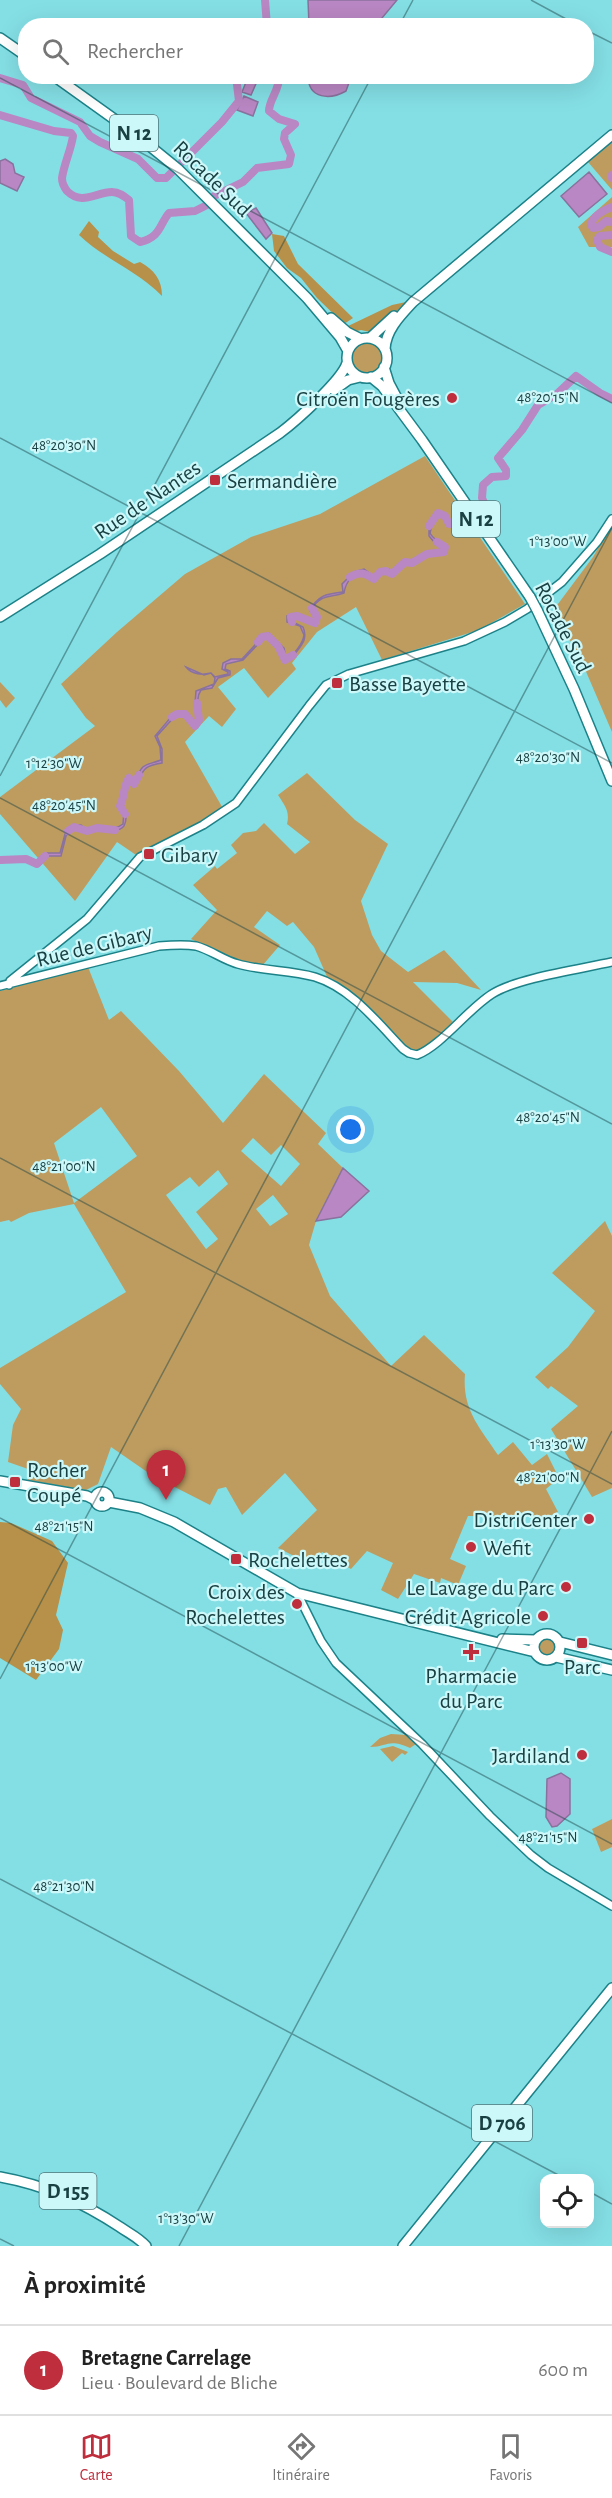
<!DOCTYPE html>
<html lang="fr">
<head>
<meta charset="utf-8">
<style>
  body { margin:0; font-family:"Alegreya Sans",sans-serif; background:#f2f2f2; color:#222 }
  .controls { position:absolute; right:18px; bottom:18px; display:grid; overflow:hidden; border-radius:12px; box-shadow:0 6px 24px #0002 }
  .controls button { width:54px; height:54px; display:grid; place-items:center; padding:0; border:0; border-bottom:2px solid #e0e0e0; background:#fff; color:#222; font:30px sans-serif }
  .you { position:absolute; left:351px; top:1130px; width:21px; height:21px; margin:-15px; border:4px solid #fff; border-radius:50%; background:#1a73e8; box-shadow:0 0 0 9px #1a73e833 }
  .badge { display:grid; place-items:center; width:39px; height:39px; border-radius:50%; background:#be2e3d; color:#fff; font-size:20px; font-weight:700 }
  .pin { position:absolute; translate:-50% -50px; filter:drop-shadow(0 2px 3px #0008) }
  .pin::after { content:''; position:absolute; top:32px; width:21px; height:18px; background:inherit; clip-path:polygon(0 0,100% 0,50% 100%) }
  .list { margin:0; padding:0; list-style:none }
  h2 { display:flex; justify-content:space-between; align-items:center; height:78px; margin:0; padding:0 24px; font-size:26px }
  h2 small { font-size:20px; font-weight:400; color:#767676 }
  .list li { display:grid; grid-template-columns:39px 1fr auto; gap:18px; align-items:center; box-sizing:border-box; height:90px; padding:0 24px; border-top:2px solid #e0e0e0 }
  .list b { display:block; font-size:22px; white-space:nowrap }
  .list p { margin:0; font-size:20px; white-space:nowrap; color:#767676 }
  .list em { font-size:20px; font-style:normal; color:#767676 }
  .icon { flex:none; width:33px; height:33px; fill:none; stroke:currentColor; stroke-width:2; stroke-linecap:round; stroke-linejoin:round }
  .map { position:relative; flex:none; width:612px; height:2246px; overflow:hidden }
  .search { position:absolute; background:#fff; box-shadow:0 6px 24px #0002; left:18px; right:18px; top:18px; height:66px; display:flex; align-items:center; gap:15px; box-sizing:border-box; padding:0 21px; border-radius:24px; color:#767676; font-size:22px }
  .sheet { height:168px; background:#fff }
  nav { display:flex; justify-content:space-around; align-items:center; box-sizing:border-box; height:84px; border-top:2px solid #e0e0e0; background:#fff; font-size:16px; color:#767676 }
  nav a { display:grid; justify-items:center; gap:3px }
  nav .on { color:#be2e3d }
  .map>svg:first-child { display:block }
  .green { fill:#be9c60; fill-rule:evenodd }
  .forest { fill:#b79049 }
  .water { fill:#b987c3; stroke:#89729d; stroke-width:1.5 }
  .lines { fill:none; stroke-linecap:round; stroke-linejoin:round }
  .river { stroke:#b987c3; stroke-width:8 }
  .minor-casing { stroke:#1c8288; stroke-width:10 }
  .major-casing { stroke:#1c8288; stroke-width:12 }
  .minor { stroke:#fff; stroke-width:7 }
  .major { stroke:#fff; stroke-width:9 }
  .major-bridge-casing { stroke:#1c8288; stroke-width:12; stroke-linecap:butt }
  .major-bridge { stroke:#fff; stroke-width:9 }
  .ticks { fill:none; stroke:#194043; stroke-width:1.5; stroke-opacity:0.45 }
  .poi-dot { fill:#be2e3d; stroke:#cdf8fa; stroke-width:2 }
  .labels { text-anchor:middle; stroke-width:4.5; stroke-linejoin:round; paint-order:stroke }
  .shield { fill:#cdf8fa; stroke:#4f777a; stroke-width:1.5 }
  .shield-label { font-size:21px; font-weight:bold; fill:#194043 }
  .street-label { font-size:22px; fill:#194043; stroke:#cdf8fa }
  .poi-label { font-size:22px; fill:#194043; stroke:#cdf8fa; text-anchor:end }
  .ticks-label { font-size:15px; text-anchor:middle; fill:#194043; stroke:#cdf8fa; stroke-width:4.5; stroke-linejoin:round; paint-order:stroke }
</style>
</head>
<body>
<div class="map">
<svg width="612" height="2246" viewBox="0 0 612 2246">
  <rect width="100%" height="100%" fill="#84dfe5"/>
  <path class="green" d="M 612,142 L 612,190 L 588,162 Z
    M 612,197 L 612,247 L 589,247 L 578,227 Z
    M349 358a17 17 0 1 1 34 0a17 17 0 1 1-34 0Z
    M 425,456 L 525,604 L 479,630 L 382,660 L 356,607 L 317,632 L 292,663 L 296,669 L 268,698 L 244,668 L 218,687 L 236,709 L 222,727 L 209,716 L 185,742 L 225,812 L 136,855 L 117,842 L 75,901 L 0,814 L 0,797 L 95,726 L 86,718 L 61,684 L 117,632 L 185,574 L 251,537 L 320,514 Z
    M 612,524 L 612,732 L 578,653 L 552,612 L 593,557 Z
    M 0,682 L 15,698 L 6,708 L 0,700 Z
    M 307,773 L 355,820 L 388,844 L 361,901 L 372,935 L 381,951 L 408,972 L 444,950 L 481,990 L 457,983 L 413,982 L 453,1022 L 421,1051 L 415,1053 L 408,1050 L 328,979 L 314,947 L 293,922 L 287,926 L 267,911 L 254,927 L 280,945 L 262,966 L 239,962 L 191,939 L 217,910 L 193,885 L 215,866 L 217,869 L 237,853 L 231,845 L 243,833 L 256,831 L 264,823 L 295,854 L 310,842 L 287,824 C 290,811 285,806 278,795 Z
    M 88,967 L 109,1020 L 121,1011 L 179,1071 L 223,1123 L 264,1074 L 326,1133 L 318,1144 L 343,1168 L 316,1221 L 309,1245 L 330,1296 L 391,1366 L 424,1335 L 465,1374 C 462,1409 479,1427 498,1455 L 513,1442 L 532,1465 L 547,1454 L 559,1478 L 546,1489 L 558,1512 L 547,1517 L 468,1516 L 450,1559 L 466,1566 L 458,1585 L 441,1578 L 440,1583 L 414,1574 L 398,1599 L 381,1590 L 393,1563 L 367,1551 L 351,1569 L 322,1552 L 314,1566 L 278,1548 L 317,1510 L 285,1473 L 242,1515 L 226,1487 L 218,1489 L 210,1505 L 153,1476 L 111,1447 L 98,1484 L 86,1490 L 28,1480 L 28,1469 L 8,1462 L 13,1425 L 21,1409 L 0,1384 L 0,1368 L 126,1292 L 74,1204 L 29,1213 L 11,1222 L 9,1220 L 0,1222 L 0,991 ZM 101,1107 L 137,1156 L 74,1203 L 54,1143 ZM 253,1138 L 271,1155 L 281,1145 L 300,1164 L 281,1186 L 241,1151 ZM 218,1170 L 228,1184 L 196,1212 L 218,1239 L 206,1249 L 166,1195 L 190,1177 L 199,1187 ZM 273,1195 L 288,1214 L 270,1226 L 256,1209 Z
    M 605,1221 L 612,1236 L 612,1488 L 592,1497 L 551,1429 L 578,1406 L 551,1386 L 548,1389 L 535,1377 L 568,1347 L 595,1311 L 552,1273 Z
    M537 1648a10 10 0 1 1 20 0a10 10 0 1 1-20 0Z
    M 391,1734 L 407,1735 L 416,1744 L 410,1748 C 388,1738 388,1747 370,1747 L 380,1738 Z
    M 393,1746 L 408,1752 L 405,1755 L 402,1753 L 392,1762 L 380,1749 Z
    M 612,1819 L 612,1847 L 601,1852 L 592,1829 Z"/>
  <path class="forest" d="M 89,221 L 99,232 L 98,237 L 113,251 L 134,264 L 140,262 C 154,270 162,279 162,296 C 138,271 104,259 79,235 Z
    M 272,234 L 284,236 L 298,264 L 353,318 L 344,324 L 317,298 L 301,278 L 287,268 L 274,251 Z
    M 406,302 L 374,333 L 361,330 L 353,332 L 346,327 L 392,305 Z
    M 0,1522 L 11,1523 L 52,1541 L 68,1563 L 56,1615 L 63,1630 L 59,1649 L 36,1680 L 0,1658 Z"/>
  <path class="water" d="M 308,0 L 397,0 L 382,18 L 373,25 L 309,25 Z
    M 248,77 L 258,79 L 251,95 L 242,92 Z
    M 308,77 L 351,77 L 346,91 C 330,100 309,99 308,77 Z
    M 244,96 L 258,102 L 253,116 L 237,110 Z
    M 5,159 L 13,164 L 15,173 L 24,177 L 17,191 L 0,183 L 0,161 Z
    M 589,172 L 607,194 L 579,217 L 561,196 Z
    M 256,208 L 272,233 L 266,239 L 246,213 Z
    M 433,516 L 434,517 L 430,533 C 434,541 442,542 447,548 L 446,552 L 437,555 L 430,553 L 412,564 L 405,562 L 401,569 L 393,575 L 387,571 L 380,573 L 375,580 L 365,573 C 353,573 346,581 344,593 C 330,598 320,594 312,609 L 319,620 L 315,624 L 302,617 L 292,617 L 291,621 L 303,627 C 309,641 299,647 291,659 L 285,660 L 281,648 L 269,636 L 266,636 L 243,660 L 226,664 L 225,669 L 230,671 L 230,675 L 218,678 L 212,688 L 201,690 C 193,702 204,714 196,726 L 185,714 L 176,715 L 157,736 L 162,749 L 162,763 C 143,766 144,769 136,785 L 130,778 C 124,788 127,797 121,806 C 125,810 126,812 126,818 C 125,836 111,828 100,828 C 96,828 90,831 86,832 L 79,827 L 72,828 L 66,836 L 61,856 L 47,856 L 40,865 L 28,859 L 0,860 L 3,858 L 31,858 L 34,863 L 39,863 L 47,853 L 60,853 L 65,834 L 71,826 L 81,825 L 87,830 C 91,829 94,827 98,826 C 108,825 114,831 123,824 L 124,811 L 119,807 L 125,797 L 124,789 L 128,777 L 129,775 L 136,781 C 142,762 145,766 161,760 L 160,747 L 155,736 L 171,717 L 184,711 L 196,722 L 200,717 L 195,703 L 196,691 L 214,684 L 215,678 L 211,673 C 203,675 192,675 186,667 L 204,675 L 211,673 L 215,677 L 228,674 L 228,672 L 222,669 L 223,663 L 231,659 L 242,659 L 265,634 L 269,633 L 284,648 L 286,658 C 293,657 303,643 304,635 L 300,626 L 287,622 L 287,616 L 300,614 L 316,622 L 318,618 L 310,611 C 317,595 327,594 343,592 L 342,584 L 354,572 L 364,569 L 375,577 L 380,570 L 389,569 L 393,573 L 403,561 L 415,562 L 430,551 L 438,553 L 445,550 L 445,547 L 434,542 L 429,536 L 429,525 Z
    M 343,1168 L 369,1191 L 341,1217 L 316,1221 Z
    M 561,1773 L 570,1779 L 570,1814 L 557,1826 L 552,1827 L 546,1817 L 547,1779 Z"/>
  <g class="lines">
    <path class="river" d="M 265,0 L 267,26
      M 0,78 L 23,85 L 31,98 L 80,122 L 90,136 L 100,142 L 138,159 L 157,178 L 166,178 L 173,171
      M 0,115 L 54,131 L 71,133 L 73,136 C 71,150 64,164 62,178 C 62,183 64,187 67,191 C 82,206 96,192 112,192 C 119,192 124,196 129,200 L 131,236 L 140,242 C 161,237 159,225 169,213 L 195,211 L 207,205 L 214,196 L 243,182 L 257,168 L 289,164 L 291,155 L 284,139 L 285,133 L 295,124 L 279,119 L 269,111 C 269,99 280,90 279,76
      M 182,162 L 222,122 L 239,101 L 236,76
      M 612,175 L 612,178
      M 612,207 C 604,210 593,216 591,225 L 593,228 L 599,227 L 606,221 L 612,222
      M 612,235 L 600,236 L 597,240 L 600,247 L 612,252
      M 486,521 L 490,516 L 482,498 L 483,485 L 492,477 L 506,476 L 506,470 L 498,458 L 522,430 L 538,405 L 557,394 L 576,376 L 600,393 L 612,399
      M 429,526 L 438,513 L 445,516 L 449,524 L 461,522 L 472,531 L 475,529
      M 350,577 C 360,571 365,573 374,579 L 380,572 L 386,571 L 392,574 L 405,562 L 412,563 L 427,554 L 444,552 L 445,547 L 437,542
      M 292,622 L 291,617 L 297,616 L 315,623 L 317,617 L 312,608
      M 258,642 L 262,637 L 268,636 L 278,646 L 285,660 L 293,655
      M 172,717 L 177,714 L 185,714 L 195,726 L 199,720 L 197,703
      M 125,814 L 120,806 C 125,796 123,787 129,778 L 134,784 L 139,775
      M 68,831 L 74,827 L 87,831 L 97,828 L 115,830
      M 0,860 L 26,859 L 37,864 L 45,856"/>
    <defs>
      <path id="minor" d="M 9,985 L 10,981 L 87,919 L 140,857 L 203,825 L 236,803 L 309,706 L 326,685 L 349,674 L 464,641 L 505,622 L 527,609 L 562,582 L 597,542 L 612,519
        M 0,986 L 159,946 C 171,945 184,944 196,946 C 211,950 223,960 238,964 C 263,971 290,970 315,977 C 351,988 378,1023 403,1049 L 409,1053 L 417,1055 C 441,1046 468,1009 492,994 C 517,978 581,969 612,962
        M 297,1593 L 321,1641 L 336,1663 L 422,1744 L 490,1816 L 531,1855 L 548,1868 L 612,1906"/>
      <path id="major" d="M 0,38 L 26,56
        M 54,76 L 135,134 L 178,169 L 307,298 L 340,337 L 348,351
        M 331,318 L 347,332 L 361,339
        M 370,338 L 394,316
        M347 358a20 20 0 1 1 40 0a20 20 0 1 1-40 0Z
        M 385,349 C 386,330 400,316 413,302 L 612,135
        M 384,367 L 389,383 L 398,400
        M 371,377 L 382,386 L 422,440 L 530,597
        M 334,390 L 348,380 L 360,377
        M 537,610 L 574,689 L 612,781
        M 0,617 L 100,554 L 280,433 C 296,421 342,380 347,363
        M 0,1481 L 87,1496 L 95,1500
        M95 1499a7 7 0 1 1 14 0a7 7 0 1 1-14 0Z
        M 109,1502 L 140,1508 L 174,1522 L 297,1593 L 535,1652
        M534 1647a13 13 0 1 1 26 0a13 13 0 1 1-26 0Z
        M 502,1639 L 535,1640
        M 560,1642 L 612,1655
        M 556,1657 L 612,1670
        M 0,2177 C 45,2185 82,2202 120,2227 C 130,2234 138,2237 146,2246
        M 403,2246 L 612,1988"/>
    </defs>
    <use href="#minor" class="minor-casing"/>
    <use href="#major" class="major-casing"/>
    <use href="#minor" class="minor"/>
    <use href="#major" class="major"/>
    <defs>
      <path id="major-bridge" d="M 530,597 L 537,610"/>
    </defs>
    <use href="#major-bridge" class="major-bridge-casing"/>
    <use href="#major-bridge" class="major-bridge"/>
  </g>
  <path class="ticks" d="M 531,0 L 579,26M 399,26 L 413,0M 586,30 L 612,43M 0,78 L 612,403M 0,438 L 612,763M 0,776 L 372,76M 0,798 L 612,1124M 0,1158 L 612,1484M 0,1518 L 612,1844M 0,1679 L 612,528M 0,1879 L 564,2178M 590,2192 L 612,2204M 0,2239 L 14,2246M 179,2246 L 612,1431"/>
  <g class="poi-dot">
    <circle cx="452" cy="398" r="6"/>
    <rect x="209" y="474" width="12" height="12" rx="3"/>
    <rect x="331" y="677" width="12" height="12" rx="3"/>
    <rect x="143" y="848" width="12" height="12" rx="3"/>
    <rect x="9" y="1476" width="12" height="12" rx="3"/>
    <circle cx="589" cy="1519" r="6"/>
    <circle cx="471" cy="1547" r="6"/>
    <rect x="230" y="1553" width="12" height="12" rx="3"/>
    <circle cx="566" cy="1587" r="6"/>
    <circle cx="297" cy="1604" r="6"/>
    <circle cx="543" cy="1616" r="6"/>
    <rect x="576" y="1637" width="12" height="12" rx="3"/>
    <path d="M468 1643h6v6h6v6h-6v6h-6v-6h-6v-6h6z"/>
    <circle cx="582" cy="1755" r="6"/>
  </g>
  <g class="labels">
    <g class="shield">
      <rect x="110" y="115" width="48" height="36" rx="4.5"/>
      <rect x="452" y="501" width="48" height="36" rx="4.5"/>
      <rect x="472" y="2105" width="60" height="36" rx="4.5"/>
      <rect x="39.5" y="2173" width="57" height="36" rx="4.5"/>
    </g>
    <g class="shield-label">
      <text x="134" y="140">N 12</text>
      <text x="476" y="526">N 12</text>
      <text x="502" y="2130">D 706</text>
      <text x="68" y="2198">D 155</text>
    </g>
    <g class="street-label">
      <text transform="translate(213 178) rotate(44)" y="8">Rocade Sud</text>
      <text transform="translate(147 499) rotate(-34)" y="8">Rue de Nantes</text>
      <text transform="translate(564 627) rotate(63)" y="8">Rocade Sud</text>
      <text transform="translate(94 945) rotate(-14)" y="8">Rue de Gibary</text>
    </g>
    <g class="poi-label">
      <text x="440" y="406">Citroën Fougères</text>
      <text x="227" y="488" text-anchor="start">Sermandière</text>
      <text x="349" y="691" text-anchor="start">Basse Bayette</text>
      <text x="161" y="862" text-anchor="start">Gibary</text>
      <text x="27" y="1477" text-anchor="start">Rocher<tspan x="27" dy="25">Coupé</tspan></text>
      <text x="577" y="1527">DistriCenter</text>
      <text x="483" y="1555" text-anchor="start">Wefit</text>
      <text x="248" y="1567" text-anchor="start">Rochelettes</text>
      <text x="554" y="1595">Le Lavage du Parc</text>
      <text x="285" y="1599">Croix des<tspan x="285" dy="25">Rochelettes</tspan></text>
      <text x="531" y="1624">Crédit Agricole</text>
      <text x="582" y="1674" text-anchor="middle">Parc</text>
      <text x="471" y="1683" text-anchor="middle">Pharmacie<tspan x="471" dy="25">du Parc</tspan></text>
      <text x="570" y="1763">Jardiland</text>
    </g>
  </g>
  <g class="ticks-label">
    <text x="548" y="402">48°20'15"N</text>
    <text x="64" y="450">48°20'30"N</text>
    <text x="558" y="546">1°13'00"W</text>
    <text x="548" y="762">48°20'30"N</text>
    <text x="54" y="768">1°12'30"W</text>
    <text x="64" y="810">48°20'45"N</text>
    <text x="548" y="1122">48°20'45"N</text>
    <text x="64" y="1171">48°21'00"N</text>
    <text x="558" y="1449">1°13'30"W</text>
    <text x="548" y="1482">48°21'00"N</text>
    <text x="64" y="1531">48°21'15"N</text>
    <text x="54" y="1671">1°13'00"W</text>
    <text x="548" y="1842">48°21'15"N</text>
    <text x="64" y="1891">48°21'30"N</text>
    <text x="186" y="2223">1°13'30"W</text>
  </g>
</svg>
<div class="controls">
<button><svg class="icon" aria-label="locate" viewBox="0 0 24 24"><circle cx="12" cy="12" r="6"/><path d="M12 2v4M12 18v4M2 12h4M18 12h4"/></svg></button>
</div>
<div class="you"></div>
<div class="pin badge" style="left:166px;top:1500px">1</div>
<div class="search"><svg class="icon" aria-label="search" viewBox="0 0 24 24"><circle cx="10" cy="10" r="6"/><path d="M15 15l6 6"/></svg>Rechercher</div>
</div>
<section class="sheet">
<h2>À proximité<small></small></h2>
<ul class="list">
<li><span class="badge">1</span><div><b>Bretagne Carrelage</b><p>Lieu · Boulevard de Bliche</p></div><em>600 m</em></li>
</ul>
</section>
<nav>
<a class="on"><svg class="icon" aria-label="map" viewBox="0 0 24 24"><path d="M3 6l6-2 6 2 6-2v14l-6 2-6-2-6 2zM9 4v14M15 6v14"/></svg>Carte</a>
<a><svg class="icon" aria-label="directions" viewBox="0 0 24 24"><path d="M12 3l9 9-9 9-9-9zM9 14v-3h6M13 9l2 2-2 2"/></svg>Itinéraire</a>
<a><svg class="icon" aria-label="saved" viewBox="0 0 24 24"><path d="M7 4h10v16l-5-4-5 4z"/></svg>Favoris</a>
</nav>
</body>
</html>
